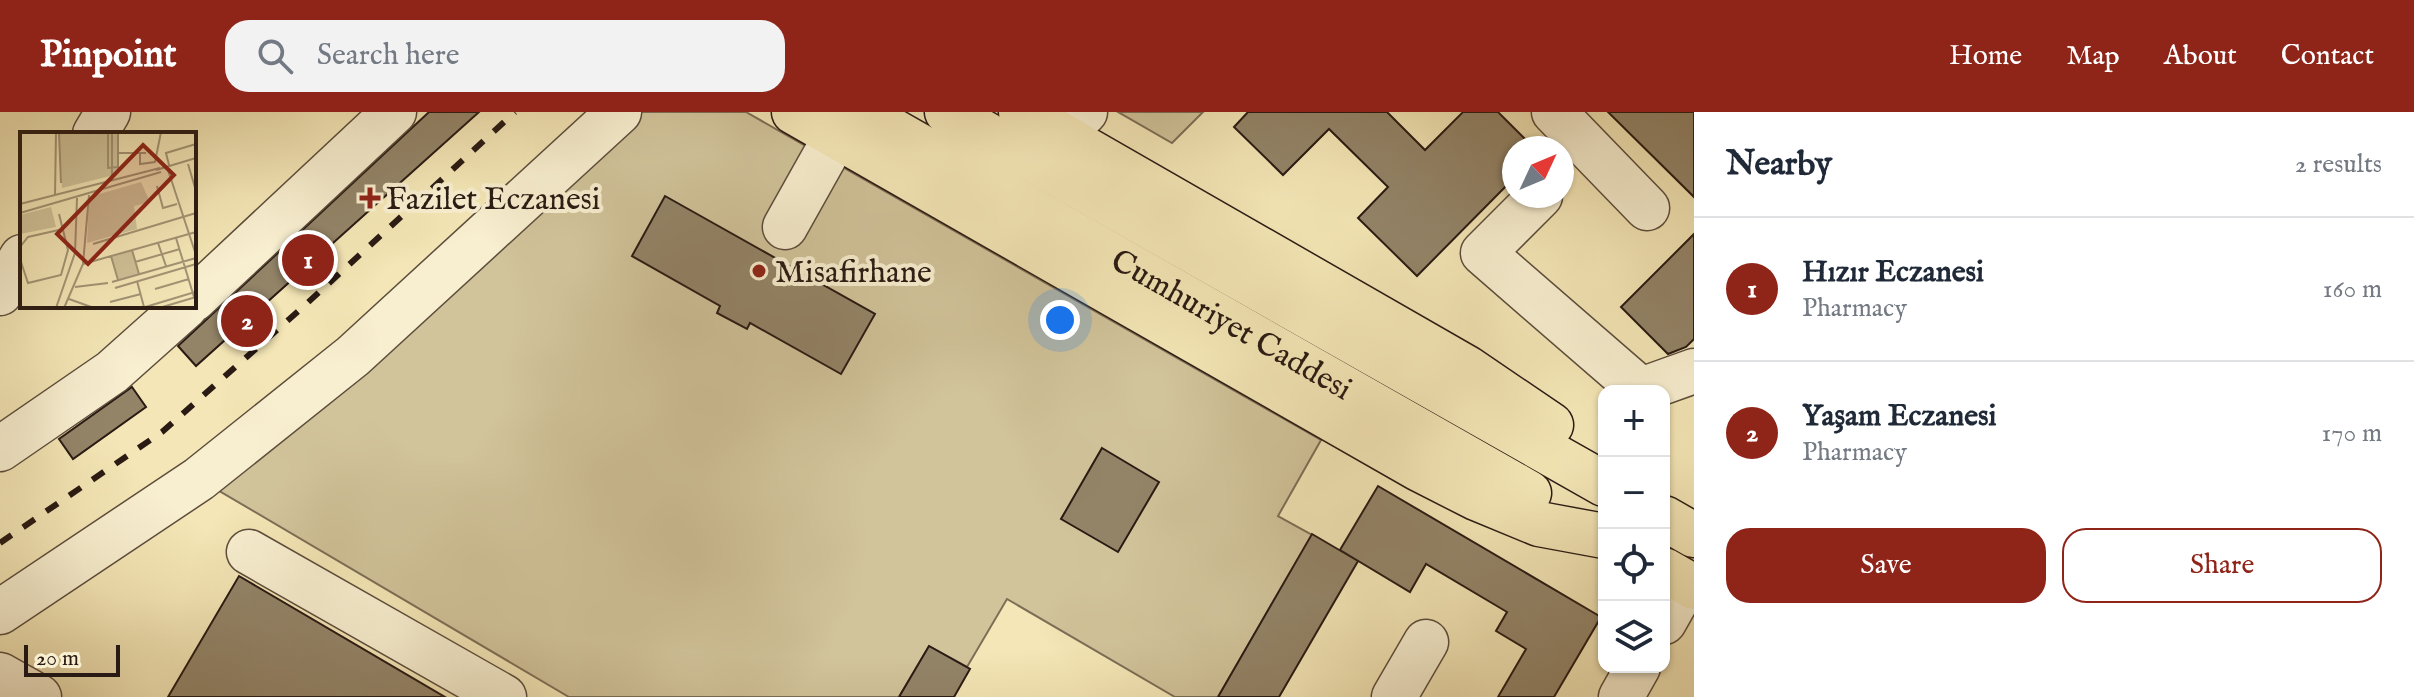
<!DOCTYPE html>
<html lang="en">
<head>
<meta charset="utf-8">
<style>
  body { margin:0; font-family:"IM FELL English",serif; background:#f2f2f3; color:#1f2937 }
  .controls { position:absolute; right:24px; bottom:24px; display:grid; overflow:hidden; border-radius:16px; box-shadow:0 2px 6px #0004 }
  .controls button { width:72px; height:72px; display:grid; place-items:center; padding:0; border:0; border-bottom:2px solid #e0e1e3; background:#fff; color:#1f2937; font:40px sans-serif }
  .compass { position:absolute; left:1502px; top:24px; width:72px; height:72px; border-radius:50%; background:#fff; box-shadow:0 2px 6px #0004; rotate:46deg }
  .scale { position:absolute; left:24px; bottom:20px; width:96px; box-sizing:border-box; padding-left:8px; border:4px solid #291a13; border-top:0; font-size:22px; line-height:28px; white-space:nowrap; color:#291a13; -webkit-text-stroke:6px #f8efd0; paint-order:stroke }
  .you { position:absolute; left:1060px; top:208px; width:28px; height:28px; margin:-20px; border:6px solid #fff; border-radius:50%; background:#1a73e8; box-shadow:0 0 0 12px #1a73e833 }
  .badge { display:grid; place-items:center; width:52px; height:52px; border-radius:50%; background:#8f2418; color:#fff; font-size:26px; font-weight:700 }
  .pin { position:absolute; translate:-50% -50%; border:4px solid #fff; box-shadow:0 2px 8px #0006 }
  .list { margin:0; padding:0; list-style:none }
  h2 { display:flex; justify-content:space-between; align-items:center; height:104px; margin:0; padding:0 32px; font-size:34px }
  h2 small { font-size:26px; font-weight:400; color:#747a83 }
  .list li { display:grid; grid-template-columns:52px 1fr auto; gap:24px; align-items:center; box-sizing:border-box; height:144px; padding:0 32px; border-top:2px solid #e0e1e3 }
  .list b { display:block; font-size:30px; white-space:nowrap }
  .list p { margin:0; font-size:26px; white-space:nowrap; color:#747a83 }
  .list em { font-size:26px; font-style:normal; color:#747a83 }
  .actions { display:flex; gap:16px; padding:24px 32px }
  .actions a { flex:1; padding:18px 0; border:2px solid #8f2418; border-radius:24px; text-align:center; font-size:28px; color:#8f2418 }
  .actions .main { background:#8f2418; color:#fff }
  .icon { flex:none; width:44px; height:44px; fill:none; stroke:currentColor; stroke-width:2; stroke-linecap:round; stroke-linejoin:round }
  .map { position:relative; flex:none; width:1694px; height:585px; overflow:hidden }
  header { display:flex; align-items:center; gap:48px; box-sizing:border-box; height:112px; padding:0 40px; background:#8f2418; color:#fff }
  header strong { font-size:38px }
  nav { display:flex; gap:44px; margin-inline-start:auto; font-size:28px }
  .search { width:560px; height:72px; background:#f2f2f3; display:flex; align-items:center; gap:20px; box-sizing:border-box; padding:0 28px; border-radius:24px; color:#747a83; font-size:30px }
  main { display:flex }
  aside { flex:1; background:#fff }
  .map>svg:first-child { display:block }
  .green { fill:#d1c39a; stroke:#7d6e56; stroke-width:2 }
  .building { fill:#938468; stroke:#291a13; stroke-width:2 }
  .lines { fill:none; stroke-linecap:round; stroke-linejoin:round }
  .minor-casing { stroke:#5c4d3c; stroke-width:47 }
  .highway-casing { stroke:#291a13; stroke-width:47 }
  .minor { stroke:#f8efd0; stroke-width:44 }
  .highway { stroke:#f4e6b6; stroke-width:44 }
  .rail { stroke:#291a13; stroke-width:6; stroke-dasharray:14 14; stroke-linecap:butt }
  .poi-dot { fill:#8f2418; stroke:#f8efd0; stroke-width:3 }
  .labels { text-anchor:middle; stroke-width:8; stroke-linejoin:round; paint-order:stroke }
  .poi-label { font-size:32px; fill:#291a13; stroke:#f8efd0; text-anchor:start }
  .street-label { font-size:32px; fill:#291a13; stroke:#f8efd0 }
  .inset-road { fill:none; stroke:#a39475; stroke-width:2 }
  .view { fill:#8f2418; fill-opacity:0.15; stroke:#8f2418; stroke-width:4 }
  .inset-edge { fill:none; stroke:#291a13; stroke-width:4 }
</style>
</head>
<body>
<header>
<strong>Pinpoint</strong>
<div class="search"><svg class="icon" aria-label="search" viewBox="0 0 24 24"><circle cx="10" cy="10" r="6"/><path d="M15 15l6 6"/></svg>Search here</div>
<nav><a>Home</a><a>Map</a><a>About</a><a>Contact</a></nav>
</header>
<main>
<div class="map">
<svg width="1694" height="585" viewBox="0 0 1694 585">
  <rect width="100%" height="100%" fill="#f4e6b6"/>
  <filter id="stains"><feTurbulence type="fractalNoise" baseFrequency=".0025" numOctaves="4"/><feColorMatrix values="0 0 0 0 .2 0 0 0 0 .09 0 0 0 0 .02 0 0 0 .5 -.17"/></filter>
  <radialGradient id="worn" r=".72"><stop offset=".6" stop-color="#630" stop-opacity="0"/><stop offset="1" stop-color="#630" stop-opacity=".3"/></radialGradient>
  <path class="green" d="M 619,0 L 746,0 L 1321,328 L 1278,404 L 1312,423 L 1218,585 L 1175,585 L 1007,487 L 967,555 L 929,534 L 899,585 L 569,585 L 199,367 Z
    M 1118,0 L 1203,0 L 1172,31 Z"/>
  <path class="building" d="M 429,0 L 479,0 L 196,254 L 178,234 Z
    M 1248,0 L 1387,0 L 1425,38 L 1463,0 L 1498,0 L 1534,36 L 1514,36 L 1514,66 L 1417,164 L 1358,106 L 1388,75 L 1329,17 L 1283,63 L 1234,15 Z
    M 1608,0 L 1694,0 L 1694,85 Z
    M 665,84 L 875,202 L 841,262 L 750,211 L 747,217 L 717,201 L 720,194 L 632,144 Z
    M 1694,122 L 1694,227 L 1686,235 L 1668,242 L 1621,195 Z
    M 132,275 L 146,295 L 73,347 L 59,327 Z
    M 1102,336 L 1159,370 L 1118,440 L 1061,407 Z
    M 1378,374 L 1601,505 L 1554,585 L 1498,585 L 1526,537 L 1496,519 L 1507,500 L 1426,452 L 1410,480 L 1340,438 Z
    M 1312,422 L 1358,449 L 1279,585 L 1218,585 Z
    M 239,464 L 445,585 L 168,585 Z
    M 929,534 L 970,557 L 954,585 L 899,585 Z"/>
  <g class="lines">
    <defs>
      <path id="minor" d="M 1554,0 L 1647,96
        M 95,22 L 108,0
        M 1062,23 L 1085,0
        M 1540,84 L 1483,141 L 1641,278 L 1694,259
        M 785,115 L 836,24
        M 0,181 L 22,145
        M 194,187 L 394,0
        M 0,337 L 112,260 L 186,194
        M 249,440 L 504,585
        M 0,500 L 199,367 L 353,244 L 619,0
        M 1664,510 L 1686,471
        M 0,563 L 39,585
        M 1394,585 L 1426,530
        M 1621,585 L 1638,555"/>
      <g id="highway">
        <path d="M 794,0 L 1419,357 L 1476,386 L 1539,412 L 1604,424"/>
        <path id="s1" d="M 860,0 L 1529,381"/>
        <path d="M 947,0 L 1604,372"/>
        <path d="M 1021,0 L 1467,256 L 1551,313"/>
        <path d="M 1664,406 L 1694,423"/>
        <path d="M 1664,458 L 1694,475"/>
      </g>
    </defs>
    <use href="#minor" class="minor-casing"/>
    <use href="#highway" class="highway-casing"/>
    <use href="#minor" class="minor"/>
    <use href="#highway" class="highway"/>
    <path class="rail" d="M 0,431 L 162,320 L 303,195 L 515,0"/>
  </g>
  <g class="poi-dot">
    <path d="M366 74h8v8h8v8h-8v8h-8v-8h-8v-8h8z"/>
    <circle cx="759" cy="159" r="8"/>
  </g>
  <g class="labels">
    <g class="poi-label">
      <text x="386" y="97">Fazilet Eczanesi</text>
      <text x="775" y="170">Misafirhane</text>
    </g>
    <g class="street-label">
      <text dy="11" stroke="none"><textPath href="#s1" startOffset="428">Cumhuriyet Caddesi</textPath></text>
    </g>
  </g>
  <g transform="translate(20 20)">
    <rect width="176" height="176" fill="#f4e6b6"/>
    <path d="M 39,0 L 98,0 L 98,42 L 42,56 ZM 121,50 L 130,70 L 114,74 L 117,97 L 67,111 L 69,65 ZM 31,75 L 36,95 L 0,102 L 0,83 ZM 112,118 L 119,142 L 98,148 L 91,124 Z" fill="#d1c39a"/>
    <path class="inset-road" d="M 88,0 L 88,36 L 98,35 L 98,0M 92,0 L 92,47M 39,1 L 41,51M 98,21 L 126,21M 120,21 L 120,32 L 135,30 L 141,0M 168,32 L 176,59M 149,33 L 146,21 L 176,12M 136,38 L 176,26M 148,38 L 176,123M 137,54 L 143,76 L 157,72M 35,63 L 36,0M 0,72 L 140,36M 0,81 L 141,40M 156,106 L 174,165M 138,111 L 146,134M 73,112 L 176,81M 0,115 L 8,105 L 43,97M 112,118 L 119,142M 91,124 L 98,148M 0,127 L 8,151 L 41,143 L 48,118 L 39,82M 115,130 L 160,117M 63,132 L 176,100M 117,149 L 124,175M 92,150 L 176,126M 55,155 L 88,151M 95,156 L 176,132M 135,157 L 169,147M 49,167 L 74,176M 90,170 L 121,162M 36,176 L 55,121 L 57,66M 44,176 L 63,132 L 69,63M 122,176 L 175,160M 139,176 L 176,165"/>
    <path class="view" d="M 123,13 L 154,43 L 68,132 L 37,102 Z"/>
    <rect width="176" height="176" class="inset-edge"/>
  </g>
  <rect width="100%" height="100%" filter="url(#stains)"/>
  <rect width="100%" height="100%" fill="url(#worn)"/>
</svg>
<div class="controls">
<button>+</button>
<button>−</button>
<button><svg class="icon" aria-label="locate" viewBox="0 0 24 24"><circle cx="12" cy="12" r="6"/><path d="M12 2v4M12 18v4M2 12h4M18 12h4"/></svg></button>
<button><svg class="icon" aria-label="layers" viewBox="0 0 24 24"><path d="M12 4l9 5-9 5-9-5zM3 14l9 5 9-5"/></svg></button>
</div>
<svg class="compass" viewBox="-18 -18 36 36"><path d="M0-13l5 13h-10z" fill="#e53935"/><path d="M0 13l5-13h-10z" fill="#747a83"/></svg>
<div class="scale">20 m</div>
<div class="you"></div>
<div class="pin badge" style="left:308px;top:148px">1</div>
<div class="pin badge" style="left:247px;top:209px">2</div>
</div>
<aside>
<h2>Nearby<small>2 results</small></h2>
<ul class="list">
<li><span class="badge">1</span><div><b>Hızır Eczanesi</b><p>Pharmacy</p></div><em>160 m</em></li>
<li><span class="badge">2</span><div><b>Yaşam Eczanesi</b><p>Pharmacy</p></div><em>170 m</em></li>
</ul>
<div class="actions"><a class="main">Save</a><a>Share</a></div>
</aside>
</main>
</body>
</html>
